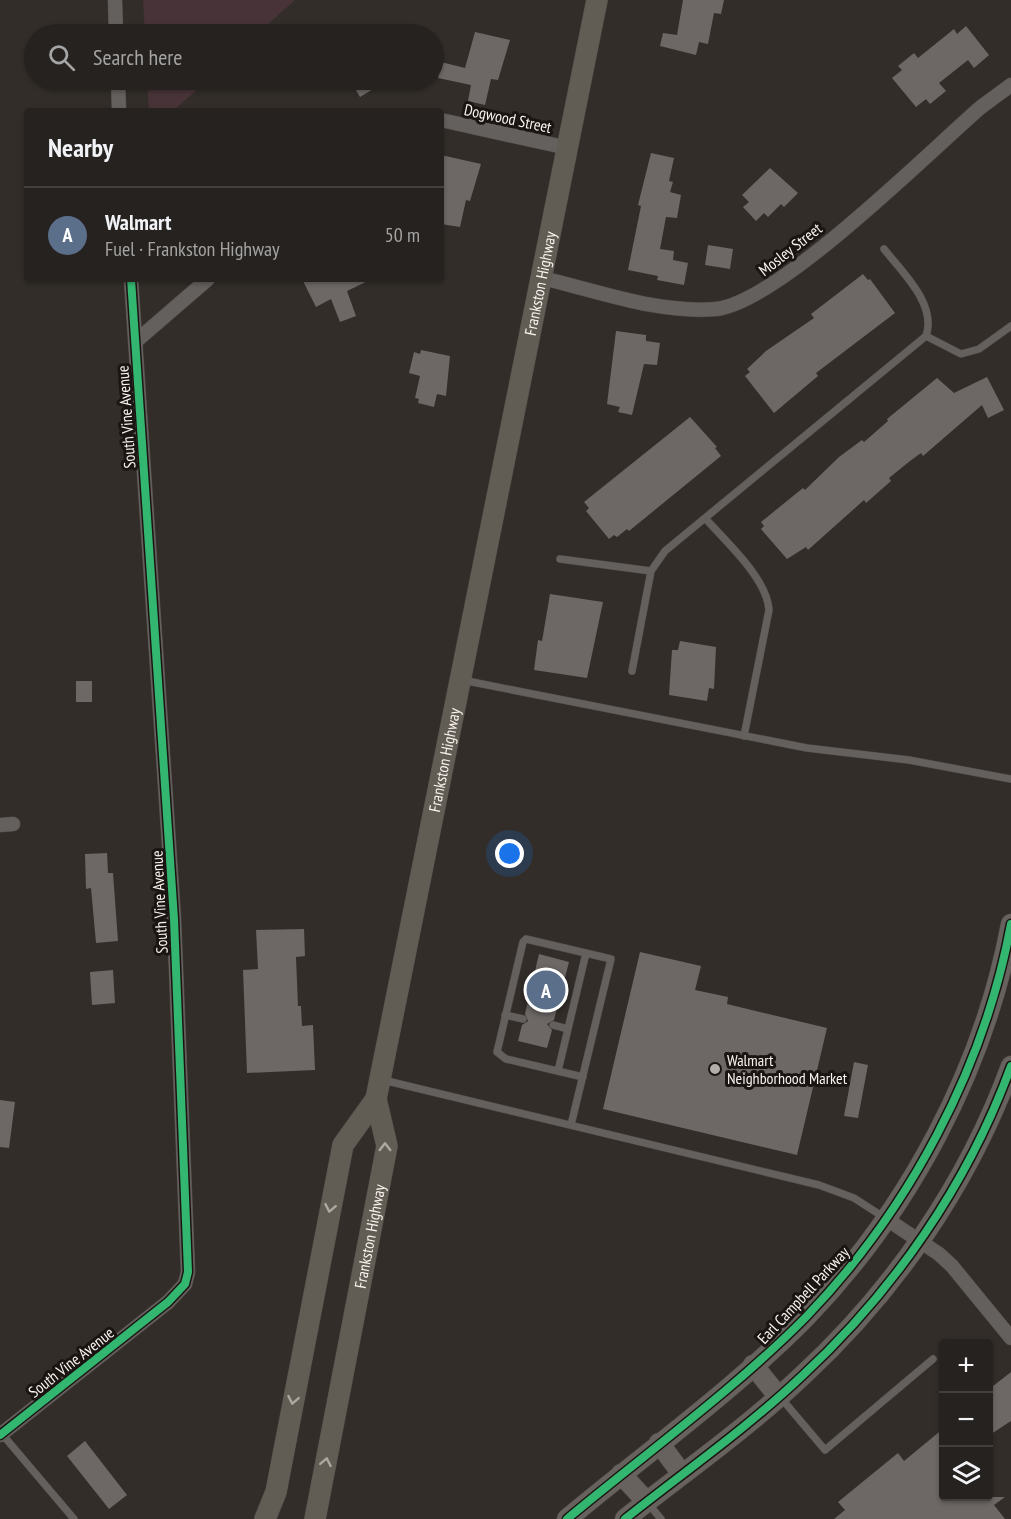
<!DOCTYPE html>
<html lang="en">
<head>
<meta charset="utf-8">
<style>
  body { margin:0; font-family:"PT Sans Narrow",sans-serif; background:#322f2c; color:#f1f3f6 }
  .controls { position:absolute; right:18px; bottom:18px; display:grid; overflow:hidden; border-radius:6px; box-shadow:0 2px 4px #0004 }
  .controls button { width:54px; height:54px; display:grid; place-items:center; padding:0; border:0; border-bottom:2px solid #423f3d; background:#26221f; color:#f1f3f6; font:30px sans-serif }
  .you { position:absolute; left:510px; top:854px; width:21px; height:21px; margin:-15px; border:4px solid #fff; border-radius:50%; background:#1a73e8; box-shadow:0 0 0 9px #1a73e833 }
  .badge { display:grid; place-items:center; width:39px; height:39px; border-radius:50%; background:#bca0f2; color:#fff; font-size:20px; font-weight:700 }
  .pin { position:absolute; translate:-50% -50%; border:3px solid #fff; box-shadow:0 2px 6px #0006 }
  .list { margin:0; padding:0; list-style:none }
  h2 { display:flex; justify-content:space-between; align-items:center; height:78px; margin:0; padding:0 24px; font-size:26px }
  h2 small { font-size:20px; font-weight:400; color:#a4a4a4 }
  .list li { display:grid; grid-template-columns:39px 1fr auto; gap:18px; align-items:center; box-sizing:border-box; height:96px; padding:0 24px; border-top:2px solid #423f3d }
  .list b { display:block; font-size:22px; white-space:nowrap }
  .list p { margin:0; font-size:20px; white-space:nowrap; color:#a4a4a4 }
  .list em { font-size:20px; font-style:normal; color:#a4a4a4 }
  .icon { flex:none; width:33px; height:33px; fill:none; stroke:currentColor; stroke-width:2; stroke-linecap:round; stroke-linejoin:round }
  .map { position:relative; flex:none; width:1011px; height:1519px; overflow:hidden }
  .search { position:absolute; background:#26221f; box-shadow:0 2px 4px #0004; left:24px; top:24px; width:420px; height:66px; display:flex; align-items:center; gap:15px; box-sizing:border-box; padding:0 21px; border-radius:33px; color:#a4a4a4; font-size:22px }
  .panel { position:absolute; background:#26221f; box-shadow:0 2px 4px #0004; left:24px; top:108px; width:420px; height:174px; border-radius:6px }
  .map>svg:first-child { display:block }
  .green { fill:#483438 }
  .building { fill:#6d6866 }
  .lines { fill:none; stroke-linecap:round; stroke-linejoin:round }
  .service-casing { stroke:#4f4a47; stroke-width:8 }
  .minor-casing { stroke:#4f4a47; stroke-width:15 }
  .secondary-casing { stroke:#4f4a47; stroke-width:21 }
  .primary-casing { stroke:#4f4a47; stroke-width:22 }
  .service { stroke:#64605d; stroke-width:7 }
  .minor { stroke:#64605d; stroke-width:14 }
  .secondary { stroke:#67625d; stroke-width:20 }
  .primary { stroke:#625d54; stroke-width:21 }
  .cycleway-casing { stroke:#1a1512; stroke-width:11 }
  .cycleway { stroke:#33b770; stroke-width:8 }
  .oneway { stroke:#aea8a2 }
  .poi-dot { fill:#b4aeaa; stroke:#1a1512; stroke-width:2 }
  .labels { text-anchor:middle; stroke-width:6; stroke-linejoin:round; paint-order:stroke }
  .street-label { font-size:16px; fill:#faf3ef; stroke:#1a1512 }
  .poi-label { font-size:16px; fill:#faf3ef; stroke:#1a1512; text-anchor:start }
</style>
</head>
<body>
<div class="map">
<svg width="1011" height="1519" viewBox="0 0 1011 1519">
  <rect width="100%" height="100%" fill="#322d29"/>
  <path class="green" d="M 143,0 L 295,0 L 257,34 L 145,34 Z
    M 147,80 L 208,80 L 173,111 L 149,111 Z"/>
  <path class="building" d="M 683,0 L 724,0 L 721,14 L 714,13 L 708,44 L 699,42 L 696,55 L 660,46 L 663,33 L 677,35 Z
    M 966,26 L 989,55 L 974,68 L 968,60 L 939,83 L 946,91 L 930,104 L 926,99 L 916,107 L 892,78 L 902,70 L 898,66 L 914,53 L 918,58 L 954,29 L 957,34 Z
    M 475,32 L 510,40 L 498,80 L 491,79 L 485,105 L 468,101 L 471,85 L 438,78 L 441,62 L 465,68 Z
    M 350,80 L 388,80 L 360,97 Z
    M 651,153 L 674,158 L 669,181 L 673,182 L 670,192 L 681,195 L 677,218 L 666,217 L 660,249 L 674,251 L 673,260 L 688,263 L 684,285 L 657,280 L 658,276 L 628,270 L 641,206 L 638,205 Z
    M 441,155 L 481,164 L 470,201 L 466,200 L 460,227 L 441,224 Z
    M 770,168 L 798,193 L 784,207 L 781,204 L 768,217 L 764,213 L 756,221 L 743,207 L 749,202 L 742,195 Z
    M 708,245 L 733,249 L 730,269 L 705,265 Z
    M 863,274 L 868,280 L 870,279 L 895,313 L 816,373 L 818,376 L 774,413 L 745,376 L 750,372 L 747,369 L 766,351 L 814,318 L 811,314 Z
    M 302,279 L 372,279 L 347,291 L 356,316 L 340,322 L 331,299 L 316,307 Z
    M 616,331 L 646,335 L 646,341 L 660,343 L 657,365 L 644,364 L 632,415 L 618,412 L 620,407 L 607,404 Z
    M 421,350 L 450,356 L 446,396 L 437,394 L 434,407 L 418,403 L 419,399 L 415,398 L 420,376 L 409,373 L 414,352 L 420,354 Z
    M 987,377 L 1004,410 L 988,418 L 982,405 L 923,456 L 921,453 L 910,461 L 889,478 L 891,481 L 866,503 L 864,500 L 808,550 L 806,547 L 787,559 L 761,529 L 764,526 L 761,522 L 803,488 L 805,490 L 839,457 L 862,440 L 864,442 L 888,421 L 887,419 L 937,378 L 954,393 Z
    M 690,417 L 717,447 L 715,448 L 721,456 L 629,531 L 627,529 L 617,537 L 614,535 L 609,539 L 586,511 L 589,508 L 584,502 Z
    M 550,594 L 603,602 L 587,678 L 534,670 L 538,640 L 542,641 Z
    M 680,641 L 716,647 L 714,689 L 709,688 L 707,701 L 669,695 L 672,650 L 678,650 Z
    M 76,681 L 92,681 L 92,702 L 76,702 Z
    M 107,853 L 108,873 L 113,873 L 118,941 L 96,943 L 91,888 L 86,889 L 85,854 Z
    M 304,929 L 305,956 L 296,957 L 298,1006 L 301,1006 L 302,1026 L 313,1025 L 315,1070 L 247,1073 L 243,970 L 258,969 L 256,930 Z
    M 640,952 L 701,966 L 695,990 L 728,997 L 727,1004 L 827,1028 L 797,1155 L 603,1109 Z
    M 539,954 L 569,962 L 554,1020 L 547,1024 L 552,1030 L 547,1048 L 518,1041 L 522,1025 L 528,1021 L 525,1014 Z
    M 113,970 L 115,1003 L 92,1005 L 90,972 Z
    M 854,1062 L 868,1065 L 858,1118 L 844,1116 Z
    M 0,1100 L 15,1102 L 9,1148 L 0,1147 Z
    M 1011,1372 L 1011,1421 L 988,1436 L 988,1390 Z
    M 944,1428 L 944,1497 L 1005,1497 L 994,1505 L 1005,1519 L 834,1519 L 845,1510 L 838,1502 L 898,1453 L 904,1461 Z
    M 85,1441 L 127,1495 L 109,1509 L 67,1456 Z"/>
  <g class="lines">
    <defs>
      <path id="service" d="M 926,336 L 961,354 L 979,349 L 1011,326
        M 705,518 L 926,336 C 937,304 902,272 884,249
        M 560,559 L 651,571 L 665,551 L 705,518 C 726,542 767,578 769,610 L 744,736
        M 632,671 L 651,571
        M 462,680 L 807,748 L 909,760 L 1011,779
        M 505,1015 L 523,1019
        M 553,1025 L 568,1029
        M 558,1071 L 586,953
        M 383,1080 L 819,1185 L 854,1198 L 885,1218
        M 571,1125 L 611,959 L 526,939 L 523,942 L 497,1052 L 506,1059 L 583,1077
        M 781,1398 L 825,1450 L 933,1359
        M 2,1434 L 74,1519
        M 647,1502 L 661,1519"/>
      <path id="minor" d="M 115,0 L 116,34
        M 118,80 L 119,111
        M 441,120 L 568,148
        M 542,278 C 598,291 658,314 716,309 C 778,303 929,152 981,107 L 1011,85
        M 135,342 L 208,279
        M 0,825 L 13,824
        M 885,1218 L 939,1254 L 952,1266 L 1011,1338
        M 0,1435 L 168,1302 L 185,1284 L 188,1272 L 174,919 L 131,279"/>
      <path id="secondary" d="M 753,1365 L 779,1397
        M 659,1443 L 682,1474
        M 621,1474 L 647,1502
        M 567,1519 C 645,1454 735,1389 806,1317 C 909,1210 984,1069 1011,924
        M 625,1519 C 684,1472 747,1428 802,1376 C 894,1291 968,1184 1011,1066"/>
      <g id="primary">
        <path d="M 265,1519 L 276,1492 L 343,1145 L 376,1099"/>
        <path id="s1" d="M 315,1519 L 387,1146 L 376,1099 L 597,0"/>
      </g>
    </defs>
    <use href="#service" class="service-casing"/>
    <use href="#minor" class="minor-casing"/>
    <use href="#secondary" class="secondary-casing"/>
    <use href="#primary" class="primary-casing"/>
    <use href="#service" class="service"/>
    <use href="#minor" class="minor"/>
    <use href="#secondary" class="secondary"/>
    <use href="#primary" class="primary"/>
    <defs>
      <path id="cycleway" d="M 0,1435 L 168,1302 L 185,1284 L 188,1272 L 174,919 L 131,279
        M 567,1519 C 645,1454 735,1389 806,1317 C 909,1210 984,1069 1011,924
        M 625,1519 C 684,1472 747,1428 802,1376 C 894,1291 968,1184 1011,1066"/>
    </defs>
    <use href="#cycleway" class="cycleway-casing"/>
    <use href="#cycleway" class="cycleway"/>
  </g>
  <defs><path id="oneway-chevron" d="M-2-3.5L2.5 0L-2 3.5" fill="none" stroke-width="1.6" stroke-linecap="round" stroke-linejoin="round" transform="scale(1.5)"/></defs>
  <g class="oneway">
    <use href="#oneway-chevron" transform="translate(385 1147) rotate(-90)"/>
    <use href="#oneway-chevron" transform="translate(330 1208) rotate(101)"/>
    <use href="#oneway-chevron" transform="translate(293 1400) rotate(101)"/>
    <use href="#oneway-chevron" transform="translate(326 1462) rotate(-79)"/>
  </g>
  <circle class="poi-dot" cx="715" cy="1069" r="6"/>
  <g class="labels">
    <g class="street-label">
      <text transform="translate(508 118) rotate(12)" y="6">Dogwood Street</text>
      <text transform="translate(790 249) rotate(-38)" y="6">Mosley Street</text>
      <text dy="6" stroke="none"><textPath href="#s1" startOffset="1260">Frankston Highway</textPath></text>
      <text transform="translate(126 417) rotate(-94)" y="6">South Vine Avenue</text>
      <text dy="6" stroke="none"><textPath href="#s1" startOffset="774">Frankston Highway</textPath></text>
      <text transform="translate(159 902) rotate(-93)" y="6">South Vine Avenue</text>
      <text dy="6" stroke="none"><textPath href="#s1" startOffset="288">Frankston Highway</textPath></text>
      <text transform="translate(803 1295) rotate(-47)" y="6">Earl Campbell Parkway</text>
      <text transform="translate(71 1362) rotate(-38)" y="6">South Vine Avenue</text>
    </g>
    <g class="poi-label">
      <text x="727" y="1066">Walmart<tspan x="727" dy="18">Neighborhood Market</tspan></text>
    </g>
  </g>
</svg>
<div class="controls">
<button>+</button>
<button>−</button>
<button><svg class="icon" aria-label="layers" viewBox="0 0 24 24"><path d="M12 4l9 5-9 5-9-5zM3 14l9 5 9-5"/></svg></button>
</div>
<div class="you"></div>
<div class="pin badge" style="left:546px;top:990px;background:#5c6f8a">A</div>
<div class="search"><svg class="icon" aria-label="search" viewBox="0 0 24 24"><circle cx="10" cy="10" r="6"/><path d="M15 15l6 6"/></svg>Search here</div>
<section class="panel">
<h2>Nearby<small></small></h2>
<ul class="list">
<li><span class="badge" style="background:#5c6f8a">A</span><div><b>Walmart</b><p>Fuel · Frankston Highway</p></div><em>50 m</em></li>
</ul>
</section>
</div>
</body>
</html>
